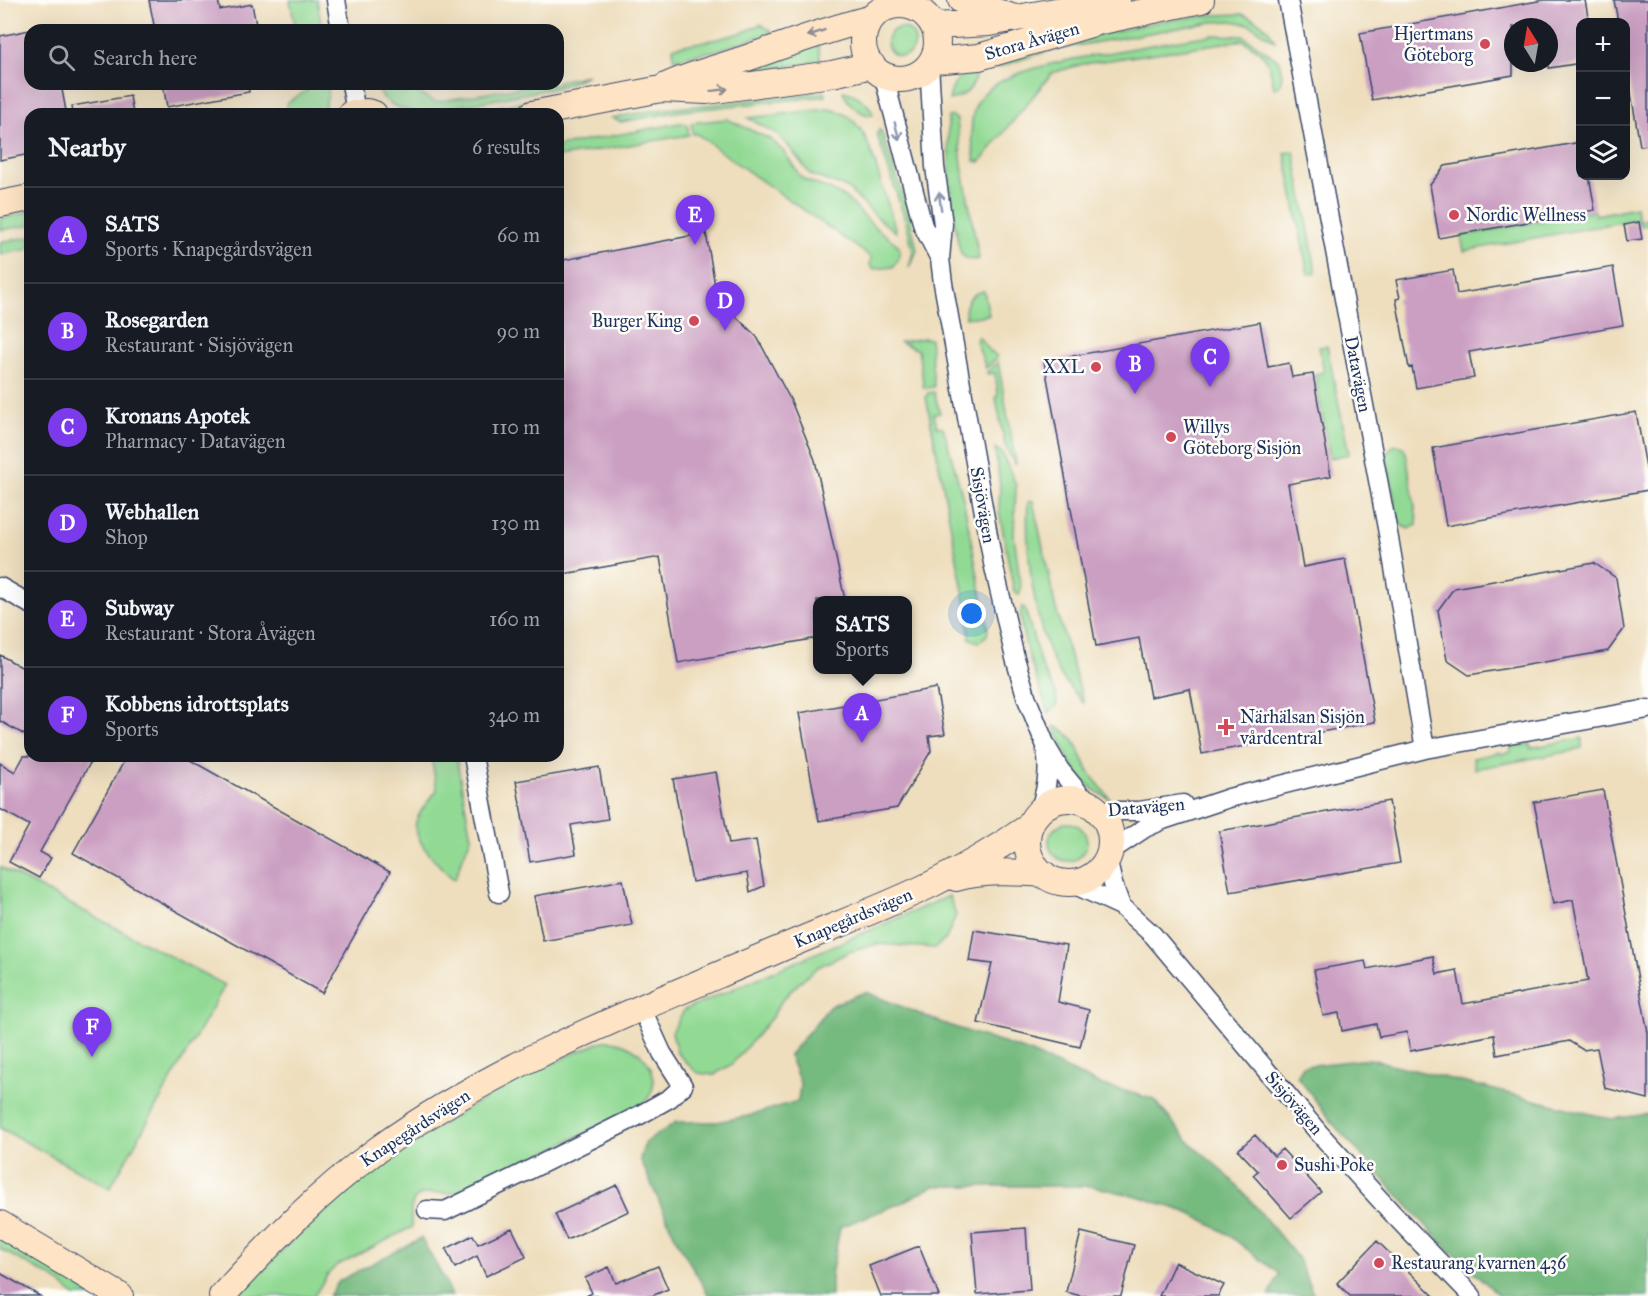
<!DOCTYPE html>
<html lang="en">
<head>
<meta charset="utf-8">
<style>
  body { margin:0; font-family:"IM FELL Great Primer",serif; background:#242831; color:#f1f3f6 }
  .controls { position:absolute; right:18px; top:18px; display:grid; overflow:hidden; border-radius:12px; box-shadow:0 6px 24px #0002 }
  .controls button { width:54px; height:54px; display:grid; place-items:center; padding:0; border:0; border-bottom:2px solid #363941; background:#171b24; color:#f1f3f6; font:30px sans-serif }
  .compass { position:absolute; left:1504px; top:18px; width:54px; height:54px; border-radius:50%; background:#171b24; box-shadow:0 6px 24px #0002; rotate:349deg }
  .you { position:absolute; left:972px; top:614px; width:21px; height:21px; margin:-15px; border:4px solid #fff; border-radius:50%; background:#1a73e8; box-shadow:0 0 0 9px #1a73e833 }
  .badge { display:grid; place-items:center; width:39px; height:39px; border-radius:50%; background:#7c3aed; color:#fff; font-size:20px; font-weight:700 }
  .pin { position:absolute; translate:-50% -50px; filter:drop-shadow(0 2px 3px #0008) }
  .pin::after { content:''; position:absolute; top:32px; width:21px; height:18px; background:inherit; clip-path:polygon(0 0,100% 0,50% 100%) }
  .popup { position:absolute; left:813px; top:596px; width:99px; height:78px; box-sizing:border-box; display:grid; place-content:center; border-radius:12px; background:#171b24; filter:drop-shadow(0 2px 4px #0005); font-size:20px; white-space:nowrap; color:#9ea1a6 }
  .popup b { font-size:22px; color:#f1f3f6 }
  .popup::after { content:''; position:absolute; left:50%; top:100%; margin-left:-12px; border:12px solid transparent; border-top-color:#171b24 }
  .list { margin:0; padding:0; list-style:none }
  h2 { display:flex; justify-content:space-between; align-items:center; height:78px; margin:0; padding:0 24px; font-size:26px }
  h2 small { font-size:20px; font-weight:400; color:#9ea1a6 }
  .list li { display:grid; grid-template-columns:39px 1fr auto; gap:18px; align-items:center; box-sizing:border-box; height:96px; padding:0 24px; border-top:2px solid #363941 }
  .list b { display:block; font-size:22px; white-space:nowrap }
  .list p { margin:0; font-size:20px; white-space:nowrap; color:#9ea1a6 }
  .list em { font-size:20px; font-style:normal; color:#9ea1a6 }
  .icon { flex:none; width:33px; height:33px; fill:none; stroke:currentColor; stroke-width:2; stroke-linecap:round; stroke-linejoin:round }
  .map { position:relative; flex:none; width:1648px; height:1296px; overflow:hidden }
  .search { position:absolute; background:#171b24; box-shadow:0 6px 24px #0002; left:24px; top:24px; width:540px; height:66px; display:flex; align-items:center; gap:15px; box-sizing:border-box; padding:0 21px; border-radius:18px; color:#9ea1a6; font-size:22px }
  .panel { position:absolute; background:#171b24; box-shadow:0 6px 24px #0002; left:24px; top:108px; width:540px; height:654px; border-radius:18px }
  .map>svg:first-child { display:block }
  .green { fill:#92da94; stroke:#568479; stroke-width:1.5 }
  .forest { fill:#75ba7e; stroke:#48746e; stroke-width:1.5 }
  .building { fill:#cb9fc2 }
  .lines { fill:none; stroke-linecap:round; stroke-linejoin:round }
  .street-casing { stroke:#3b496c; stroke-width:21 }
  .secondary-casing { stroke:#3b496c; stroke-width:28 }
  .street { stroke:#fff; stroke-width:18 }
  .secondary { stroke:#fee4c5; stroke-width:26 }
  .oneway { stroke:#8c8a92 }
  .oneway2 { stroke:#8d97ae }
  .poi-dot { fill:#d1495b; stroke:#fdfcf7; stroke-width:2 }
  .labels { text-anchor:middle; stroke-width:5; stroke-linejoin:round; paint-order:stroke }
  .poi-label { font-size:18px; fill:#1b2f5e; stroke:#fdfcf7; text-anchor:start }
  .street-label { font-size:18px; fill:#1b2f5e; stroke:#fdfcf7 }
</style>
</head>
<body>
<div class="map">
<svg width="1648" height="1296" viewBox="0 0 1648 1296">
  <rect width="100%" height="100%" fill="#fdfcf7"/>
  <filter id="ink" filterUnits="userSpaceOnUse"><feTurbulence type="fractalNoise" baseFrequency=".0167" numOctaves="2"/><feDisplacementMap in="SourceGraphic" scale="12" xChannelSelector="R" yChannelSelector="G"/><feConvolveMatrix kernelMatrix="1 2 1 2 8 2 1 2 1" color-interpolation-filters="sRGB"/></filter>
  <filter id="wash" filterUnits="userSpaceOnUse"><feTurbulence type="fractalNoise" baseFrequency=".008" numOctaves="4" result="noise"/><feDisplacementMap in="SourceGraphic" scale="24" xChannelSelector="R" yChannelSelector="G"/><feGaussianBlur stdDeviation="1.35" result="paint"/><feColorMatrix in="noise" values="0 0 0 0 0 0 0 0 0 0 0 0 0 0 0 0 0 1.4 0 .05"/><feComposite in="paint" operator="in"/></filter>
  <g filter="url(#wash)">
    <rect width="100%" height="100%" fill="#eedebd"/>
    <path class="green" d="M 290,0 L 317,0 L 322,30 L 296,30 Z
      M 1242,14 C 1256,19 1270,27 1275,41 L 1249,24 L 1231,21 L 1212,22 L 1047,51 L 997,68 L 991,66 L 1022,52 L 1160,21 L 1216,15 Z
      M 761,24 L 773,32 L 718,50 L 674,59 L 673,47 L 718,39 L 744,32 Z
      M887 42a14 14 0 1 1 28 0a14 14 0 1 1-28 0Z
      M 1214,35 L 1244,36 L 1279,61 L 1282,75 L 1280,86 L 1274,88 C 1268,59 1269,56 1243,40 L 1083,64 L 1052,73 L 980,162 L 975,161 C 972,140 967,117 980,98 C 1001,68 1083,58 1118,51 C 1150,45 1182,39 1214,35 Z
      M 817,39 L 821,61 L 733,75 Z
      M 975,69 C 977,87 965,97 949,100 C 951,86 960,72 975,69 Z
      M 588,75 L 559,87 L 424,113 C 402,111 384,106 375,84 L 401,84 L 435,102 L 539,84 L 558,84 L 558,81 Z
      M 307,84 L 328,84 L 328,95 L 322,114 L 285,114 L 288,102 L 308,90 Z
      M 843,91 C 854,93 871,103 873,115 C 862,117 845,101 843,91 Z
      M 825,92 L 826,96 L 682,111 L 621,122 L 612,118 L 657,110 Z
      M 560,95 L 559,98 L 481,114 L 456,114 Z
      M 827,109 C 864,112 872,154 881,183 C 886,199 892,216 896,232 L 880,220 L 847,188 L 811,175 L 786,143 L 777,134 L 748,118 Z
      M 953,116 L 957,120 L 962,165 L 979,259 C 972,261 967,260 962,255 C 958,247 957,237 956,228 C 949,191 948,155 948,117 Z
      M 727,119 L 772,140 L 785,153 L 800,176 L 805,180 L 831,190 L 846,198 L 876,228 L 898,245 L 900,250 L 898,260 L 893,267 L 873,269 L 870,265 L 871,257 L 739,165 L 697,134 L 693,134 L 691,123 Z
      M 680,123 L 687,124 L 689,135 L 558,157 L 558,146 Z
      M 879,130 L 881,131 L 909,213 L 917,251 L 909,267 L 913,252 L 908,228 L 877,134 Z
      M 1294,151 L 1316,271 L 1315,273 L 1308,274 L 1285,153 Z
      M 1636,207 L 1638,220 L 1648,218 L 1648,225 L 1641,226 L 1640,221 L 1632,220 L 1464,251 L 1461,236 L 1595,211 L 1596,215 Z
      M 30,211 L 30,225 L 0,230 L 0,219 Z
      M 30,237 L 30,249 L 0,255 L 0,242 Z
      M 984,291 L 989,315 L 966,318 C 963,304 970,293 984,291 Z
      M 978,336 L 990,351 L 996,355 L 997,358 L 986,368 L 976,341 Z
      M 924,338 L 930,339 L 934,387 L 924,388 L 918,350 L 900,342 Z
      M 1327,346 L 1349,454 L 1330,458 L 1315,374 L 1324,372 L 1319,347 Z
      M 998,362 L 1016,464 L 1015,465 L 1005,445 L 996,398 L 998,394 L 995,373 L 987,374 L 987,372 Z
      M 934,392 L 940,413 L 934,414 L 937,427 L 943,427 L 963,498 L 988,629 L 987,635 L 979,642 L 970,639 L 965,601 L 926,397 L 928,393 Z
      M 1397,445 L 1403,447 L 1406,453 L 1417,520 L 1417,525 L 1409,529 L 1401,525 L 1398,519 L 1386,454 L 1393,446 Z
      M 995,448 L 1002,453 L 1016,485 L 1014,535 L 1021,589 L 1019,595 L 1014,591 L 999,511 L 1000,486 Z
      M 1033,501 L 1055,605 L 1084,704 C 1075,693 1065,683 1058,671 C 1034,628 1025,550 1028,502 Z
      M 1022,607 L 1025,608 L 1041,665 L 1056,693 L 1057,705 L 1049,713 C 1041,691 1015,627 1022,607 Z
      M 1054,726 C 1078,735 1078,753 1090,773 C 1096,782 1104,790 1110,799 C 1077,785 1067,757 1054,726 Z
      M 1582,738 L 1582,748 L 1572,751 L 1475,769 L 1473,758 L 1500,752 L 1502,754 L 1511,752 L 1511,747 L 1530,744 L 1530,748 Z
      M 431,756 L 456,756 L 471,837 L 455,878 L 453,879 C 441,867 411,840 416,822 C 419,810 430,800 437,790 Z
      M1049 842a19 19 0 1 1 38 0a19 19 0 1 1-38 0Z
      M 0,867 L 225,985 L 110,1188 L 0,1128 Z
      M 949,896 L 956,915 L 946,939 L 935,948 L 877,944 L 849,952 L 818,967 L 804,978 L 782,1000 L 772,1017 L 732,1064 L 714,1075 L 698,1073 L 694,1070 L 677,1053 L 672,1032 L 684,1010 Z
      M 603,1041 C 636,1038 671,1075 644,1103 L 469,1191 C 439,1200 404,1177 412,1227 L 336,1266 L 328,1274 L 314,1296 L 237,1296 C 261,1271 286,1246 312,1222 C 397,1145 497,1085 603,1041 Z
      M 0,1236 L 51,1264 L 91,1296 L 75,1296 L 53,1278 L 0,1249 Z"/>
    <path class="forest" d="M 865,992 L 945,1024 L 1027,1051 L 1099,1084 L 1153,1099 L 1192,1145 L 1224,1172 L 1251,1201 L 1297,1257 L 1314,1296 L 1269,1296 L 1279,1274 L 1226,1233 L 1189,1213 L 1140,1197 L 1091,1186 L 934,1186 L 901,1203 L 840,1227 L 831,1275 L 831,1296 L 709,1296 L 676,1239 L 640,1159 L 645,1143 L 676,1122 L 716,1122 L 748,1116 L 798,1101 L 800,1083 L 789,1055 L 830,1006 Z
      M 1370,1059 L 1611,1119 L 1648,1114 L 1648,1296 L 1500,1296 L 1441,1242 L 1335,1126 L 1297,1076 L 1303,1066 Z
      M 421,1238 L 446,1282 L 452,1296 L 329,1296 L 339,1281 Z"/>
    <g id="blocks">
      <path class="building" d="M 149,0 L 218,0 L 220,10 L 252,4 L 257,30 L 155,30 Z
        M 1544,0 L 1585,0 L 1589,22 L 1581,22 L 1581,63 L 1549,68 L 1549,27 L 1513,27 L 1513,75 L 1372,100 L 1360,33 Z
        M 1614,0 L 1648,0 L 1648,145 L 1640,146 L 1626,64 L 1626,22 L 1618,22 Z
        M 30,30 L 30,84 L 61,84 L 66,111 L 30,114 L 30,154 L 0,160 L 0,36 Z
        M 163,84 L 248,84 L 249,92 L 167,107 Z
        M 130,96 L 133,114 L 73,114 L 72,106 Z
        M 1581,142 L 1581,176 L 1589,176 L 1595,210 L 1439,238 L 1430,185 L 1445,166 Z
        M 1639,222 L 1642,239 L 1627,241 L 1624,225 Z
        M 706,233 L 717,298 L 757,337 L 791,401 L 815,460 L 845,600 L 817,600 L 817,638 L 678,663 L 660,557 L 558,575 L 558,261 Z
        M 1613,267 L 1623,325 L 1469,352 L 1474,378 L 1416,388 L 1412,367 L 1409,368 L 1396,299 L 1400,298 L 1396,280 L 1453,270 L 1457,294 Z
        M 1260,322 L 1268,367 L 1289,363 L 1292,377 L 1313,374 L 1331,476 L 1288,484 L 1303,567 L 1345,559 L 1375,722 L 1202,754 L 1190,689 L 1150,697 L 1139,638 L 1096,646 L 1044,361 Z
        M 1636,412 L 1648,478 L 1648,490 L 1446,526 L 1433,448 Z
        M 1594,563 L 1616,578 L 1624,629 L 1608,651 L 1469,675 L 1447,660 L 1438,610 L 1454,588 Z
        M 0,655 L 30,672 L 30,738 L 0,721 Z
        M 936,688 L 945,734 L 929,736 L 931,751 L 897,808 L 819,821 L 799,713 Z
        M 24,756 L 94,756 L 40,852 L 51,858 L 39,878 L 9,862 L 29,825 L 0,809 L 0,763 L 15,772 Z
        M 127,756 L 183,756 L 390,872 L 322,993 L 73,853 Z
        M 599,767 L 608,819 L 571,825 L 576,854 L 530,862 L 516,781 Z
        M 716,772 L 729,844 L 756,840 L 764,886 L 750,892 L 747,873 L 692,882 L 673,779 Z
        M 1603,790 L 1648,1033 L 1648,1099 L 1605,1088 L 1597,1048 L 1583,1050 L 1569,1041 L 1497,1055 L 1494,1035 L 1410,1051 L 1407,1032 L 1379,1037 L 1376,1024 L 1342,1031 L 1339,1013 L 1323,1016 L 1314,970 L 1365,961 L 1367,969 L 1433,956 L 1437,974 L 1457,970 L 1463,1004 L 1588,981 L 1573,900 L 1553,904 L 1534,802 Z
        M 1389,801 L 1400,863 L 1230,892 L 1219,831 Z
        M 623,880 L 632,925 L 543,941 L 534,896 Z
        M 974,930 L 1067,945 L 1058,1002 L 1089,1010 L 1080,1047 L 978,1023 L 992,964 L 969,961 Z
        M 1255,1135 L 1274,1156 L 1282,1149 L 1321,1192 L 1291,1218 L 1253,1175 L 1258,1171 L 1238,1150 Z
        M 617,1185 L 629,1211 L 567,1240 L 555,1214 Z
        M 512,1228 L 526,1257 L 486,1276 L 477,1256 L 455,1268 L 446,1249 L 473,1235 L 478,1244 Z
        M 1026,1228 L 1030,1290 L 977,1294 L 972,1232 Z
        M 1081,1232 L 1134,1245 L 1121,1296 L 1081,1296 L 1066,1292 Z
        M 1377,1241 L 1434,1296 L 1350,1296 L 1337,1283 Z
        M 919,1246 L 939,1296 L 881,1296 L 869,1266 Z
        M 1175,1262 L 1224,1285 L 1218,1296 L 1159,1296 Z
        M 658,1266 L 668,1289 L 652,1296 L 586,1296 L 592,1293 L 585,1278 L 609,1267 L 616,1283 Z
        M 0,1273 L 40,1296 L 0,1296 Z"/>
    </g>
  </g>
  <g filter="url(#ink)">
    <use href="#blocks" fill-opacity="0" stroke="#3b496c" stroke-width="1.5"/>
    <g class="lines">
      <defs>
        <path id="street" d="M 336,0 L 341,30
          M 1288,0 L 1390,544 L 1425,749 L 1648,709
          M 929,64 L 935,167 L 943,224 L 940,259 L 943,283 L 993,563 L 1015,658 L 1027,699 L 1046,746 L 1060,770 L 1087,803
          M 883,74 L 923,226 L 939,257
          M 351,84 L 356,112
          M 0,587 L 30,604
          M 473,756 L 499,893
          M 1098,811 L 1139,811 L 1183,804
          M 1039,812 C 1046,791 1050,773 1046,750
          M 1109,852 L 1145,828 L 1163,820 L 1229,798 L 1425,749
          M 1107,858 L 1113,884 L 1121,906
          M 1071,883 L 1121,906 L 1153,935 L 1319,1133 L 1394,1215 L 1472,1296
          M 427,1210 L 445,1211 L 513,1178 L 638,1116 L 670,1098 L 683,1086 L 662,1053 L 642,1009"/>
        <path id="secondary" d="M 961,0 L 1009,16
          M863 42a37 37 0 1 1 74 0a37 37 0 1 1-74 0Z
          M 934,26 L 989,23 L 1117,0
          M 932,61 L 979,57 L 1097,22 L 1201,0
          M 666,86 C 692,74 718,68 744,59 C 787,44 828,29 872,18
          M 351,114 L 367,112 L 374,114
          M 532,114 L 661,89 L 707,91 L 832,74 L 872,65
          M 0,204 L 30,198
          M1027 841a42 42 0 1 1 84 0a42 42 0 1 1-84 0Z
          M 956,878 C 984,870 1015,872 1044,874
          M 0,1224 L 120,1296
          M 222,1296 C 270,1243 319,1192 377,1150 C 497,1063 639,1009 775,951 C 827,928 881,909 932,884 C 966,867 999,847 1030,826"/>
      </defs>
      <use href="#street" class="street-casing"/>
      <use href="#secondary" class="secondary-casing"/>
      <use href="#street" class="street"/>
      <use href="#secondary" class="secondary"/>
    </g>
    <defs><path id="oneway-shaft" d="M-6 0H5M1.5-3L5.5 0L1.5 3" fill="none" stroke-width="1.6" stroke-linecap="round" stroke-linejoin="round" transform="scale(1.5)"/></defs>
    <g class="oneway">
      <use href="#oneway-shaft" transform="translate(816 33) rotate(161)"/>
      <use href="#oneway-shaft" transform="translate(719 90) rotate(-7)"/>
    </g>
    <g class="oneway2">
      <use href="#oneway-shaft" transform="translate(897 131) rotate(75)"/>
      <use href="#oneway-shaft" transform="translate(940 201) rotate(-98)"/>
    </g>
  </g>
  <g class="poi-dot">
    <circle cx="1485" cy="44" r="6"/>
    <circle cx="1454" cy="215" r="6"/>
    <circle cx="694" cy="321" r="6"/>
    <circle cx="1096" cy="367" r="6"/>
    <circle cx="1171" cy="437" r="6"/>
    <path d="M1223 718h6v6h6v6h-6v6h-6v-6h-6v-6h6z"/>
    <circle cx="1282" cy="1165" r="6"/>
    <circle cx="1379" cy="1263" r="6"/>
  </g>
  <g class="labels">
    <g class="poi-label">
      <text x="1473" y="40" text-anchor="end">Hjertmans<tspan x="1473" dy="21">Göteborg</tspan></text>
      <text x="1466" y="221">Nordic Wellness</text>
      <text x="682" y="327" text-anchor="end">Burger King</text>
      <text x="1084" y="373" text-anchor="end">XXL</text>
      <text x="1183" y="433">Willys<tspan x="1183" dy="21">Göteborg Sisjön</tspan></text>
      <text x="1240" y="723">Närhälsan Sisjön<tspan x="1240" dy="21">vårdcentral</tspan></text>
      <text x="1294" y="1171">Sushi Poke</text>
      <text x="1391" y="1269">Restaurang kvarnen 436</text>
    </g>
    <g class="street-label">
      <text transform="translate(1032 41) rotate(-16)" y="6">Stora Åvägen</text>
      <text transform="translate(1358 374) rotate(79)" y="6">Datavägen</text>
      <text transform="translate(983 505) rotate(80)" y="6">Sisjövägen</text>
      <text transform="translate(1146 807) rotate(-5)" y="6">Datavägen</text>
      <text transform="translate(853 918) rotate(-23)" y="6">Knapegårdsvägen</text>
      <text transform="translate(1294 1103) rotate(49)" y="6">Sisjövägen</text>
      <text transform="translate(415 1128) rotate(-33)" y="6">Knapegårdsvägen</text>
    </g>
  </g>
</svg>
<div class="controls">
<button>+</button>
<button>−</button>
<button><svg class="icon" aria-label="layers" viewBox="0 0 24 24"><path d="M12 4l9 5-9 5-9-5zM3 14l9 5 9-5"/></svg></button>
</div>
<svg class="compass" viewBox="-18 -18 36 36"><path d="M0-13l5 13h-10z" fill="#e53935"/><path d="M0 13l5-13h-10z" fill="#9ea1a6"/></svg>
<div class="you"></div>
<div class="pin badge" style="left:862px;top:743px">A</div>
<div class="popup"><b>SATS</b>Sports</div>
<div class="pin badge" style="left:1135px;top:394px">B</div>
<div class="pin badge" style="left:1210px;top:387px">C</div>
<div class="pin badge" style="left:725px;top:331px">D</div>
<div class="pin badge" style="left:695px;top:245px">E</div>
<div class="pin badge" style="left:92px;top:1057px">F</div>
<div class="search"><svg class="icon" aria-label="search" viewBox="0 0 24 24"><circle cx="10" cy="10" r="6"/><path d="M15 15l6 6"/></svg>Search here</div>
<section class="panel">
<h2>Nearby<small>6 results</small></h2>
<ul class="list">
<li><span class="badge">A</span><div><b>SATS</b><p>Sports · Knapegårdsvägen</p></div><em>60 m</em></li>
<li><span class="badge">B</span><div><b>Rosegarden</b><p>Restaurant · Sisjövägen</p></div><em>90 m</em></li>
<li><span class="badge">C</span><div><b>Kronans Apotek</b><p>Pharmacy · Datavägen</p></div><em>110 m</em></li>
<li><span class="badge">D</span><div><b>Webhallen</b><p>Shop</p></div><em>130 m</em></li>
<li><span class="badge">E</span><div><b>Subway</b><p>Restaurant · Stora Åvägen</p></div><em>160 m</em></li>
<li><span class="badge">F</span><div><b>Kobbens idrottsplats</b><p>Sports</p></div><em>340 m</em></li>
</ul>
</section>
</div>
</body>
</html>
